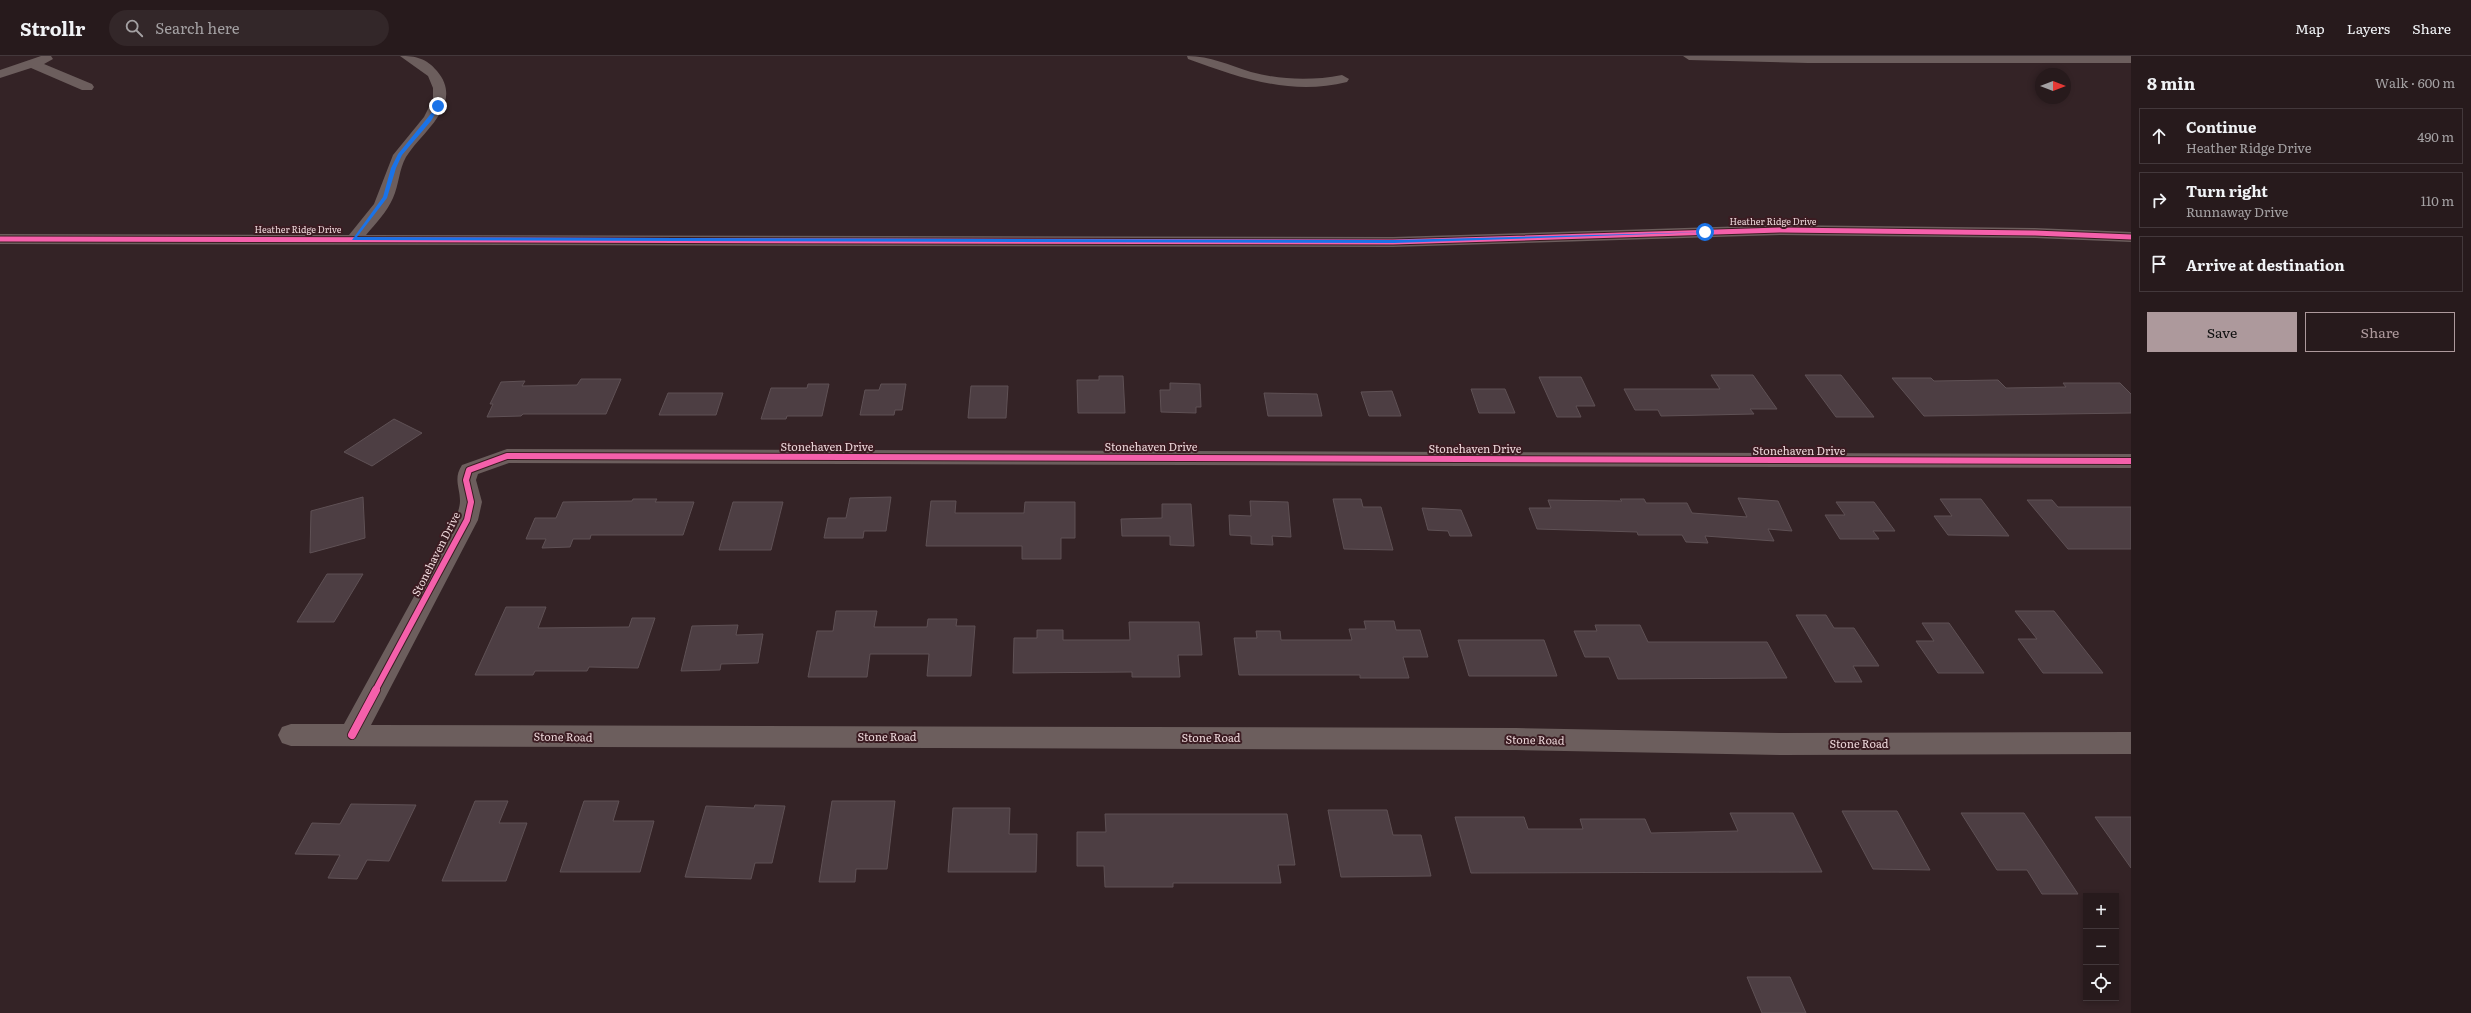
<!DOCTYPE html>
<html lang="en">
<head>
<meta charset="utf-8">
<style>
  body { margin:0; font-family:Literata,serif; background:#332729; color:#f1f3f6 }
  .controls { position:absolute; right:12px; bottom:12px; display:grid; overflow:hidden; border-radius:0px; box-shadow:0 2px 6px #0003 }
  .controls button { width:36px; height:36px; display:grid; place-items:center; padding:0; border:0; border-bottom:1px solid #43383b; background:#271a1c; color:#f1f3f6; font:20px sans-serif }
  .compass { position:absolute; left:2035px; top:12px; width:36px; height:36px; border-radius:50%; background:#271a1c; box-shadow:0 2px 6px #0003; rotate:90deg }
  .stop { position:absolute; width:12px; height:12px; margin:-9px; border:3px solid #1a73e8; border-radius:50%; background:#fff }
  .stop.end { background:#1a73e8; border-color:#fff; box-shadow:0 1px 4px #0008 }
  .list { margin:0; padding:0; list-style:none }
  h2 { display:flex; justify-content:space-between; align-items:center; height:52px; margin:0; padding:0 16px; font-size:17px }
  h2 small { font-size:13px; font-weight:400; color:#a4a1a3 }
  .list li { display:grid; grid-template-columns:26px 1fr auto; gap:12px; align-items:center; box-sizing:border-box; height:56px; margin:0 8px 8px; padding:0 8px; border:1px solid #43383b; border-radius:0px }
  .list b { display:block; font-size:15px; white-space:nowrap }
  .list p { margin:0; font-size:13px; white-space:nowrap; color:#a4a1a3 }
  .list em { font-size:13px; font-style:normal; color:#a4a1a3 }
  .actions { display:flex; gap:8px; padding:12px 16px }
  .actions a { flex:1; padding:9px 0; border:1px solid #ad999c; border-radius:0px; text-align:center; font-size:14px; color:#ad999c }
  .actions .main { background:#ad999c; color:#111 }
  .icon { flex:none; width:22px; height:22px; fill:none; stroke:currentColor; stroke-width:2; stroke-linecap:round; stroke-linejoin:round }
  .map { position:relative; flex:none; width:2131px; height:957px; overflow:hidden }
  header { display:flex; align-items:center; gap:24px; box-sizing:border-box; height:56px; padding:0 20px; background:#271a1c; border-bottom:1px solid #43383b }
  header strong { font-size:19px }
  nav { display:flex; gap:22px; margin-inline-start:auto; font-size:14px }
  .search { width:280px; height:36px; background:#332729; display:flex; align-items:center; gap:10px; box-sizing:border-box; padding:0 14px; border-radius:22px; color:#a4a1a3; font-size:15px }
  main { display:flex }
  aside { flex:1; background:#271a1c }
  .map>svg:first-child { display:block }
  .building { fill:#4d3e43; stroke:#5f5155 }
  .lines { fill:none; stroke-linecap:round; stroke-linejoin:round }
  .minor { fill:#6c5e5d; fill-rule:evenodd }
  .cycleway-far2-casing { stroke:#3b1c22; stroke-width:7 }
  .cycleway-far1-casing { stroke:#3b1c22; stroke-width:8 }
  .cycleway-casing { stroke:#3b1c22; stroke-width:10 }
  .cycleway-far2 { stroke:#f560ab; stroke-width:5 }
  .cycleway-far1 { stroke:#f560ab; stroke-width:6 }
  .cycleway { stroke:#f560ab; stroke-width:8 }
  .route { fill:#1a73e8 }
  .labels { text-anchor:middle; stroke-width:4; stroke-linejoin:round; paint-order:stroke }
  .far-street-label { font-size:9px; fill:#eed8db; stroke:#3b1c22 }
  .street-label { font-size:11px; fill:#eed8db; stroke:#3b1c22 }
</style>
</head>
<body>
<header>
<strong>Strollr</strong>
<div class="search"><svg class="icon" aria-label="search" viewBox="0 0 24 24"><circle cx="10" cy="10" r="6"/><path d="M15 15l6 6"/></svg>Search here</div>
<nav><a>Map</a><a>Layers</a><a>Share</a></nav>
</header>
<main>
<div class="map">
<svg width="2131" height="957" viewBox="0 0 2131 957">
  <rect width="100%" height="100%" fill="#342326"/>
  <path class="building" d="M 1711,319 L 1753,319 L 1777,353 L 1750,353 L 1754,358 L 1661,360 L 1658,354 L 1635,354 L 1624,333 L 1720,333 Z
    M 1805,319 L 1841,319 L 1874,361 L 1836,361 Z
    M 1099,320 L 1123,320 L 1125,357 L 1078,357 L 1077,324 L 1099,324 Z
    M 1539,321 L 1581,321 L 1595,350 L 1576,350 L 1581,361 L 1557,361 Z
    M 1892,322 L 1931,322 L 1934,325 L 1998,324 L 2006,332 L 2066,331 L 2063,327 L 2120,327 L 2131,338 L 2131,357 L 1924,360 Z
    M 581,323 L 621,323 L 606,358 L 523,358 L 521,360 L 487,361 L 493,348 L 490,348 L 501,326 L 525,325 L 522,330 L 577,329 Z
    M 1170,327 L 1200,328 L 1201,351 L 1196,351 L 1196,357 L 1161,356 L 1160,334 L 1170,334 Z
    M 808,328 L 829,328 L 822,360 L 787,360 L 786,363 L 761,363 L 771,332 L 807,332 Z
    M 881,328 L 906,328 L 902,354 L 895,354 L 894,359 L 860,359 L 865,334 L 879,334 Z
    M 971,330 L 1008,330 L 1006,362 L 968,362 Z
    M 1471,333 L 1505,333 L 1515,357 L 1479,357 Z
    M 1392,335 L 1401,360 L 1369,360 L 1361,336 Z
    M 668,337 L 723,337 L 716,359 L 659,359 Z
    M 1264,337 L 1317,338 L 1322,360 L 1268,360 Z
    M 394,363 L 422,377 L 372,410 L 344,396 Z
    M 363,441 L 365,482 L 310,497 L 311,455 Z
    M 891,441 L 886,475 L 864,475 L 863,482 L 824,482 L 828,462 L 846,462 L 850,442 Z
    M 1738,442 L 1778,445 L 1792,475 L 1768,473 L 1774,485 L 1705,480 L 1708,487 L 1686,486 L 1682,479 L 1638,479 L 1637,476 L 1537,473 L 1529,452 L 1551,452 L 1548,444 L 1622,445 L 1620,443 L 1644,443 L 1646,447 L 1687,447 L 1692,457 L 1747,461 Z
    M 633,443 L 657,443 L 655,446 L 694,446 L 683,479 L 591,479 L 590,483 L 573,483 L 570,491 L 542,492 L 546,483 L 526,483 L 535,462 L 556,462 L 563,446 L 632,445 Z
    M 1333,443 L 1361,443 L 1363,451 L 1381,451 L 1393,494 L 1344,493 Z
    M 1940,443 L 1981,443 L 2009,480 L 1948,479 L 1934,460 L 1952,460 Z
    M 2027,444 L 2052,444 L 2058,451 L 2131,451 L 2131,493 L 2068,493 Z
    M 931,445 L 956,445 L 955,457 L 1024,457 L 1025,446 L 1075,446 L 1075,482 L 1061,482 L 1061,503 L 1022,503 L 1022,490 L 926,490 Z
    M 1250,445 L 1288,446 L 1291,481 L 1272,480 L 1273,489 L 1251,488 L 1251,480 L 1230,479 L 1229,459 L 1251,460 Z
    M 733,446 L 783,446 L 771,494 L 719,494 Z
    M 1836,446 L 1874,446 L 1895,475 L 1873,475 L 1879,483 L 1840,483 L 1825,459 L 1845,459 Z
    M 1162,448 L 1191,448 L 1194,490 L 1170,489 L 1170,480 L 1122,480 L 1121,463 L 1162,462 Z
    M 1422,452 L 1461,454 L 1472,480 L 1450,480 L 1448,475 L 1428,474 Z
    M 327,518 L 363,518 L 334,566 L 297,566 Z
    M 506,551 L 546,551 L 538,572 L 629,571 L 632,562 L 655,562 L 638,612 L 589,611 L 587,615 L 535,615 L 533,619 L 475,619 Z
    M 836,555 L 877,555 L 874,571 L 927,571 L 928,563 L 957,563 L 956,570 L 975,570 L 971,620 L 927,620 L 929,598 L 870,598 L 867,621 L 808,621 L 817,575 L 833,575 Z
    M 2015,555 L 2054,555 L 2103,617 L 2043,617 L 2018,583 L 2037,583 Z
    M 1796,559 L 1826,559 L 1834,572 L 1854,572 L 1879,610 L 1853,610 L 1862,626 L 1835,626 Z
    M 1364,565 L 1394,565 L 1396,574 L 1420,574 L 1428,601 L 1403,601 L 1409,622 L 1360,622 L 1360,619 L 1239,619 L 1234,582 L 1257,582 L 1256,575 L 1280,575 L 1281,584 L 1352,584 L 1349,573 L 1366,573 Z
    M 1129,566 L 1199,566 L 1202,599 L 1178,599 L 1180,621 L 1132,621 L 1132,616 L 1013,617 L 1014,582 L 1037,582 L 1037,574 L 1063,574 L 1063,584 L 1130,584 Z
    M 1922,567 L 1949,567 L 1984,617 L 1938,617 L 1916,585 L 1934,585 Z
    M 738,569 L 736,579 L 763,578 L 758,607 L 721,608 L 720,614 L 681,615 L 692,570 Z
    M 1595,569 L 1640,569 L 1648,586 L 1767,586 L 1787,622 L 1618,623 L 1609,601 L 1585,601 L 1574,575 L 1597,575 Z
    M 1458,584 L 1544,584 L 1557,620 L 1469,620 Z
    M 475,745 L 508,745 L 499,767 L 527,767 L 506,825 L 442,825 Z
    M 584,745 L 619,745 L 613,765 L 654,765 L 640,816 L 560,816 Z
    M 832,745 L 895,745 L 887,813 L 856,813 L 855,826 L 819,826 Z
    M 351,748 L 416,749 L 389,805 L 367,804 L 357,823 L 328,822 L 340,799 L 295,798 L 312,767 L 340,768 Z
    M 755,749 L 785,750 L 772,807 L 755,807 L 751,823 L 685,821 L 706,750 L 754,752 Z
    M 953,752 L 1010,752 L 1009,778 L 1037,778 L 1036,816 L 948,816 Z
    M 1328,754 L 1387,754 L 1393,779 L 1421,779 L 1431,820 L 1341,821 Z
    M 1842,755 L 1897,755 L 1930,814 L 1873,813 Z
    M 1730,757 L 1793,757 L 1822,816 L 1471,817 L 1455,761 L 1524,761 L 1528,773 L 1583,773 L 1580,763 L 1645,763 L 1651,777 L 1738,775 Z
    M 1961,757 L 2024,757 L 2078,838 L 2042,838 L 2027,814 L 1997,814 Z
    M 1105,758 L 1287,758 L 1295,809 L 1278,809 L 1281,827 L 1173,827 L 1173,831 L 1105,831 L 1104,810 L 1077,810 L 1077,776 L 1106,776 Z
    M 2095,761 L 2131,761 L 2131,812 Z
    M 1747,921 L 1790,921 L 1806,957 L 1762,957 Z"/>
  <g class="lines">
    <path class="minor" d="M 41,0 L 51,0 L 53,3 L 44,8 L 92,28 L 94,31 L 92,34 L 82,34 L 31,12 L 0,22 L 0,14 Z
      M 400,0 C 416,0 426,2 437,15 C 465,48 422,75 406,101 C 399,113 399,129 393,142 C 387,156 376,167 366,179 L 1393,181 L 1781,169 L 2035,172 L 2131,176 L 2131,186 L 2035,182 L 1781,179 L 1393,191 L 0,188 L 0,178 L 349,179 L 374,148 L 393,99 L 424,61 L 433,43 L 433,32 L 428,20 Z
      M 1187,0 C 1211,0 1228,9 1251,16 C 1282,24 1311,25 1342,19 L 1349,23 L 1347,26 C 1291,40 1240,22 1188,3 Z
      M 1683,0 L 2131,0 L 2131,7 L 1808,7 L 1689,4 Z
      M 507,393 L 2131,398 L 2131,412 L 509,407 L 478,418 L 476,424 L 482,446 L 478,464 L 371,669 L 1516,672 L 1780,677 L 2131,676 L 2131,698 L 1780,699 L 1516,694 L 291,690 L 282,687 L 278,679 L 282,671 L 291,668 L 344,668 L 456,464 C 457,458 460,451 460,445 C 460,431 453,423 462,409 Z"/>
    <defs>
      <path id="cycleway-far2" d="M 0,183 L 1393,186 L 1781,174 L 2035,177 L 2131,181"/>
      <path id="cycleway-far1" d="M 375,635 L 467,464 L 471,446 L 466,424 L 469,414 L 507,400 L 2131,405"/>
      <path id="cycleway" d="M 352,679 L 376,634"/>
    </defs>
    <use href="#cycleway-far2" class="cycleway-far2-casing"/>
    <use href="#cycleway-far1" class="cycleway-far1-casing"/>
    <use href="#cycleway" class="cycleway-casing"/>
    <use href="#cycleway-far2" class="cycleway-far2"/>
    <use href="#cycleway-far1" class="cycleway-far1"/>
    <use href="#cycleway" class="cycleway"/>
  </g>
  <path class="route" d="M 438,49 L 440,50 L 431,65 L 402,99 L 396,112 L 387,142 L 357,181 L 1394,184 L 1708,176 L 1394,187 L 352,184 L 383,141 L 391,112 L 398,98 Z"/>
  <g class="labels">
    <g class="far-street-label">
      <text x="1773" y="169">Heather Ridge Drive</text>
      <text x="298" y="177">Heather Ridge Drive</text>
    </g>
    <g class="street-label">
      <text x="827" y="395">Stonehaven Drive</text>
      <text x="1151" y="395">Stonehaven Drive</text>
      <text x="1475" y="397">Stonehaven Drive</text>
      <text x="1799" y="399">Stonehaven Drive</text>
      <text transform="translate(436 498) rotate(-63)" y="4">Stonehaven Drive</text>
      <text transform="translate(563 681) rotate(1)" y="4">Stone Road</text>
      <text x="887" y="685">Stone Road</text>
      <text x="1211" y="686">Stone Road</text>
      <text transform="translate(1535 684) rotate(1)" y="4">Stone Road</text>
      <text x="1859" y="692">Stone Road</text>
    </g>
  </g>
</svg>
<div class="controls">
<button>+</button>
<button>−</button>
<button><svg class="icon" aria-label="locate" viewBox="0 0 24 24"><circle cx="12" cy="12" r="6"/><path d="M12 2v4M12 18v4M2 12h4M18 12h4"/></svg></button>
</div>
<svg class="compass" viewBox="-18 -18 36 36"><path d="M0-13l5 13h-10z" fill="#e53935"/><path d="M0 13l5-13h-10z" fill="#a4a1a3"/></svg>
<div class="stop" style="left:1705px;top:176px"></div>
<div class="stop end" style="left:438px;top:50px"></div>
</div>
<aside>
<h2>8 min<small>Walk · 600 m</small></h2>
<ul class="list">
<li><svg class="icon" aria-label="ahead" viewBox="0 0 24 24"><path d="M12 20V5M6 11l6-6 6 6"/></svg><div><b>Continue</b><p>Heather Ridge Drive</p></div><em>490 m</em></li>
<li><svg class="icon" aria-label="right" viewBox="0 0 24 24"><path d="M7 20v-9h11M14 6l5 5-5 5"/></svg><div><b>Turn right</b><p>Runnaway Drive</p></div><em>110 m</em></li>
<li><svg class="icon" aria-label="arrive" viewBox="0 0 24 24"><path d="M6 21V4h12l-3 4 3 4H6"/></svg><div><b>Arrive at destination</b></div></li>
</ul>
<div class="actions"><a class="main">Save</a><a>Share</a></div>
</aside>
</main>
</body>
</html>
